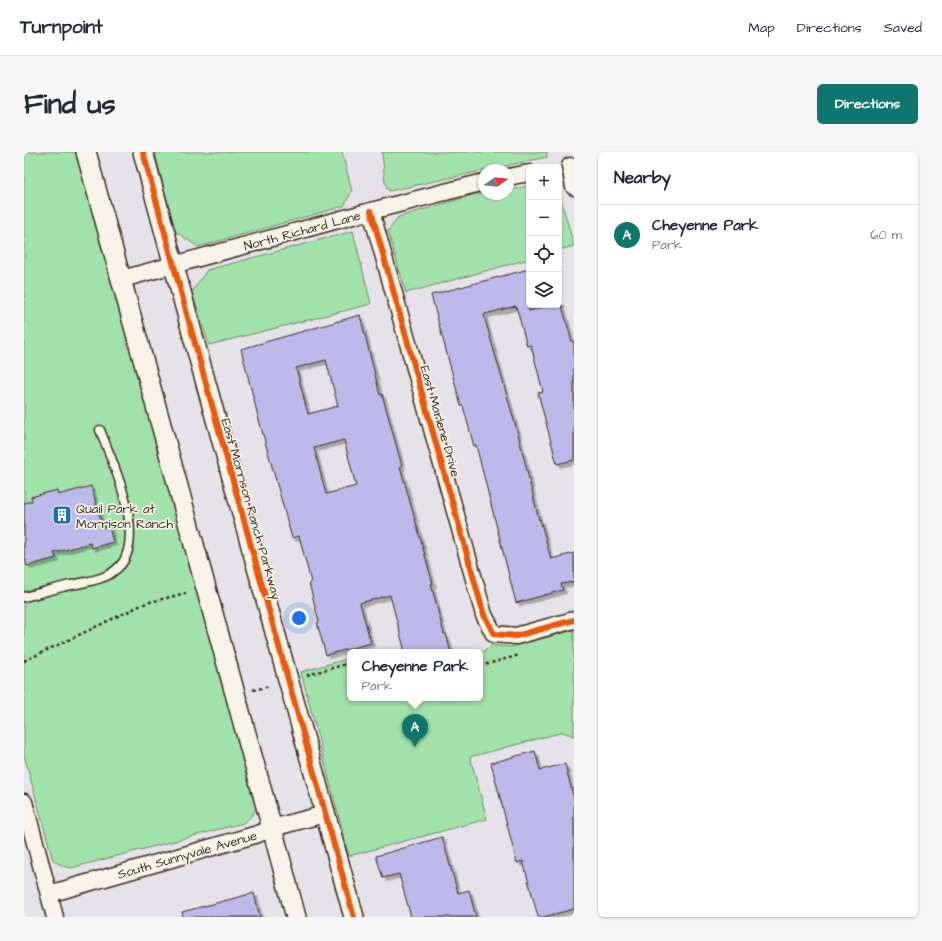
<!DOCTYPE html>
<html lang="en">
<head>
<meta charset="utf-8">
<style>
  body { margin:0; font-family:"Architects Daughter",sans-serif; background:#f6f6f7; color:#1f2937 }
  .controls { position:absolute; right:12px; top:12px; display:grid; overflow:hidden; border-radius:6px; box-shadow:0 1px 3px #0004 }
  .controls button { width:36px; height:36px; display:grid; place-items:center; padding:0; border:0; border-bottom:1px solid #e0e1e3; background:#fff; color:#1f2937; font:20px sans-serif }
  .compass { position:absolute; left:454px; top:12px; width:36px; height:36px; border-radius:50%; background:#fff; box-shadow:0 1px 3px #0004; rotate:75deg }
  .you { position:absolute; left:275px; top:466px; width:14px; height:14px; margin:-10px; border:3px solid #fff; border-radius:50%; background:#1a73e8; box-shadow:0 0 0 6px #1a73e833 }
  .badge { display:grid; place-items:center; width:26px; height:26px; border-radius:50%; background:#0f766e; color:#fff; font-size:13px; font-weight:700 }
  .pin { position:absolute; translate:-50% -33px; filter:drop-shadow(0 1px 2px #0008) }
  .pin::after { content:''; position:absolute; top:21px; width:14px; height:12px; background:inherit; clip-path:polygon(0 0,100% 0,50% 100%) }
  .popup { position:absolute; left:323px; top:497px; width:136px; height:52px; box-sizing:border-box; display:grid; place-content:center; border-radius:6px; background:#fff; filter:drop-shadow(0 1px 3px #0005); font-size:13px; white-space:nowrap; color:#747a83 }
  .popup b { font-size:15px; color:#1f2937 }
  .popup::after { content:''; position:absolute; left:50%; top:100%; margin-left:-8px; border:8px solid transparent; border-top-color:#fff }
  .list { margin:0; padding:0; list-style:none }
  h2 { display:flex; justify-content:space-between; align-items:center; height:52px; margin:0; padding:0 16px; font-size:17px }
  h2 small { font-size:13px; font-weight:400; color:#747a83 }
  .list li { display:grid; grid-template-columns:26px 1fr auto; gap:12px; align-items:center; box-sizing:border-box; height:60px; padding:0 16px; border-top:1px solid #e0e1e3 }
  .list b { display:block; font-size:15px; white-space:nowrap }
  .list p { margin:0; font-size:13px; white-space:nowrap; color:#747a83 }
  .list em { font-size:13px; font-style:normal; color:#747a83 }
  .icon { flex:none; width:22px; height:22px; fill:none; stroke:currentColor; stroke-width:2; stroke-linecap:round; stroke-linejoin:round }
  .map { position:relative; flex:none; width:550px; height:765px; overflow:hidden; border-radius:6px }
  header { display:flex; align-items:center; gap:24px; box-sizing:border-box; height:56px; padding:0 20px; background:#fff; border-bottom:1px solid #e0e1e3 }
  header strong { font-size:19px }
  nav { display:flex; gap:22px; margin-inline-start:auto; font-size:14px }
  .intro { display:flex; align-items:center; justify-content:space-between; box-sizing:border-box; height:96px; padding:0 24px }
  h1 { margin:0; font-size:28px }
  .button { padding:10px 18px; border-radius:6px; background:#0f766e; color:#fff; font-size:14px; font-weight:700 }
  main { display:flex; gap:24px; padding:0 24px }
  aside { flex:1; background:#fff; border-radius:6px; box-shadow:0 1px 3px #0004 }
  .map>svg:first-child { display:block }
  .green { fill:#a1e2ab; stroke:#6e8664 }
  .building { fill:#bdb9eb; stroke:#3b2a1e; fill-rule:evenodd; filter:url(#shadow) }
  .lines { fill:none; stroke-linecap:round; stroke-linejoin:round }
  .service-casing { stroke:#3b2a1e; stroke-width:11 }
  .minor-casing { stroke:#3b2a1e; stroke-width:19 }
  .tertiary-casing { stroke:#3b2a1e; stroke-width:22 }
  .path { stroke:#3b2a1e; stroke-width:2.5; stroke-dasharray:3 3; stroke-linecap:butt }
  .service { stroke:#f7f3e8; stroke-width:8 }
  .minor { stroke:#f7f3e8; stroke-width:16 }
  .tertiary { stroke:#f7f3e8; stroke-width:19 }
  .cycleway-casing { stroke:#f7f3e8; stroke-width:8 }
  .cycleway { stroke:#e8590c; stroke-width:6 }
  .labels { text-anchor:middle; stroke-width:3.5; stroke-linejoin:round; paint-order:stroke }
  .street-label { font-size:13px; fill:#3b2a1e; stroke:#f7f3e8 }
  .poi-label { font-size:13px; fill:#3b2a1e; stroke:#f7f3e8; text-anchor:start }
</style>
</head>
<body>
<header>
<strong>Turnpoint</strong>
<nav><a>Map</a><a>Directions</a><a>Saved</a></nav>
</header>
<div class="intro"><h1>Find us</h1><a class="button">Directions</a></div>
<main>
<div class="map">
<svg width="550" height="765" viewBox="0 0 550 765">
  <defs>
    <filter id="shadow"><feDropShadow dx="3.5" dy="3.5" stdDeviation="0" flood-color="#0004"/></filter>
  </defs>
  <rect width="100%" height="100%" fill="#e6e2e9"/>
  <filter id="ink" filterUnits="userSpaceOnUse"><feTurbulence type="fractalNoise" baseFrequency=".025" numOctaves="2"/><feDisplacementMap in="SourceGraphic" scale="8" xChannelSelector="R" yChannelSelector="G"/><feConvolveMatrix kernelMatrix="1 2 1 2 8 2 1 2 1" color-interpolation-filters="sRGB"/></filter>
  <g filter="url(#ink)">
    <path class="green" d="M 0,0 L 55,0 L 233,645 C 232,660 230,663 219,671 L 47,716 L 39,714 L 29,708 L 0,603 Z
      M 131,0 L 318,0 L 328,39 L 320,54 L 174,95 L 151,79 Z
      M 358,0 L 523,0 L 523,5 L 365,39 L 361,30 Z
      M 505,34 L 505,107 L 382,141 L 364,79 L 374,65 L 449,43 L 460,41 L 484,42 L 484,38 Z
      M 535,41 L 550,94 L 535,98 Z
      M 329,79 L 347,152 L 185,193 L 168,140 L 183,118 Z
      M 550,478 L 550,584 L 539,580 L 446,605 L 463,667 L 325,704 L 277,520 L 326,506 L 326,546 L 456,546 L 456,503 L 466,493 L 487,495 Z"/>
    <path class="building" d="M 505,117 L 505,159 L 526,153 L 535,153 L 535,150 L 537,150 L 548,190 L 550,189 L 550,308 L 533,312 L 514,241 L 519,240 L 507,193 L 503,194 L 492,154 L 461,162 L 460,164 L 494,282 L 515,368 L 516,367 L 527,407 L 550,401 L 550,430 L 537,432 L 539,438 L 492,451 L 452,293 L 450,294 L 439,254 L 437,254 L 407,143 Z
      M 336,163 L 356,243 L 358,242 L 378,314 L 376,314 L 409,432 L 407,432 L 420,482 L 422,482 L 427,500 L 381,500 L 366,443 L 336,451 L 347,491 L 302,503 L 293,471 L 295,470 L 285,431 L 287,430 L 275,384 L 268,386 L 235,268 L 217,197 ZM 302,208 L 314,254 L 284,262 L 272,216 ZM 320,288 L 332,334 L 302,342 L 290,296 Z
      M 67,334 L 79,376 L 85,374 L 89,390 L 68,396 L 66,391 L 30,401 L 32,406 L 3,414 L 0,401 L 0,351 L 8,349 L 7,345 L 33,338 L 34,343 Z
      M 511,599 L 516,618 L 541,612 L 550,647 L 550,757 L 519,765 L 514,765 L 499,709 L 493,711 L 467,611 Z
      M 418,685 L 434,741 L 445,738 L 452,765 L 387,765 L 375,722 L 359,726 L 352,704 Z
      M 230,741 L 236,765 L 159,765 L 158,760 Z"/>
    <g class="lines">
      <defs>
        <path id="service" d="M 0,445 C 13,442 26,438 38,435 C 53,431 73,430 86,422 C 92,418 100,411 102,404 C 116,370 89,311 76,278"/>
        <path id="minor" d="M 546,14 L 550,35
          M 484,25 L 505,21
          M 347,59 L 460,463 L 470,482 L 492,484 L 550,468
          M 98,127 L 347,59 L 460,30
          M 0,650 L 31,765
          M 25,742 L 234,682 L 248,676 L 301,662"/>
        <path id="tertiary" d="M 62,0 L 248,676 L 272,765
          M 119,0 L 173,199 L 330,765"/>
      </defs>
      <use href="#service" class="service-casing"/>
      <use href="#minor" class="minor-casing"/>
      <use href="#tertiary" class="tertiary-casing"/>
      <path class="path" d="M 0,509 L 122,451 L 162,441
        M 456,514 L 496,503
        M 283,523 L 326,511
        M 229,538 L 246,534"/>
      <use href="#service" class="service"/>
      <use href="#minor" class="minor"/>
      <use href="#tertiary" class="tertiary"/>
      <defs>
        <path id="cycleway" d="M 119,0 L 173,199 L 330,765
          M 347,59 L 460,463 L 470,482 L 492,484 L 550,468"/>
      </defs>
      <use href="#cycleway" class="cycleway-casing"/>
      <use href="#cycleway" class="cycleway"/>
    </g>
  </g>
  <defs>
    <symbol id="building-square" viewBox="-11 -11 22 22"><rect x="-9" y="-9" width="18" height="18" rx="4" fill="#1f6fb2" stroke="#f7f3e8"/><path d="M-4-6H4V6H1V3H-1V6H-4ZM-2.5-4.3h1.7v1.8h-1.7ZM.8-4.3h1.7v1.8H.8ZM-2.5-1h1.7V.8h-1.7ZM.8-1h1.7V.8H.8Z" fill="#fff"/></symbol>
  </defs>
  <g fill-rule="evenodd">
    <use href="#building-square" x="27" y="352" width="22" height="22"/>
  </g>
  <g class="labels">
    <g class="street-label">
      <text transform="translate(278 78) rotate(-15)" y="5">North Richard Lane</text>
      <text transform="translate(417 269) rotate(74)" y="5">East Marlene Drive</text>
      <text transform="translate(228 357) rotate(74)" y="5">East Morrison Ranch Parkway</text>
      <text transform="translate(163 702) rotate(-16)" y="5">South Sunnyvale Avenue</text>
    </g>
    <g class="poi-label">
      <text x="52" y="361">Quail Park at<tspan x="52" dy="15">Morrison Ranch</tspan></text>
    </g>
  </g>
</svg>
<div class="controls">
<button>+</button>
<button>−</button>
<button><svg class="icon" aria-label="locate" viewBox="0 0 24 24"><circle cx="12" cy="12" r="6"/><path d="M12 2v4M12 18v4M2 12h4M18 12h4"/></svg></button>
<button><svg class="icon" aria-label="layers" viewBox="0 0 24 24"><path d="M12 4l9 5-9 5-9-5zM3 14l9 5 9-5"/></svg></button>
</div>
<svg class="compass" viewBox="-18 -18 36 36"><path d="M0-13l5 13h-10z" fill="#e53935"/><path d="M0 13l5-13h-10z" fill="#747a83"/></svg>
<div class="you"></div>
<div class="pin badge" style="left:391px;top:595px">A</div>
<div class="popup"><b>Cheyenne Park</b>Park</div>
</div>
<aside>
<h2>Nearby<small></small></h2>
<ul class="list">
<li><span class="badge">A</span><div><b>Cheyenne Park</b><p>Park</p></div><em>60 m</em></li>
</ul>
</aside>
</main>
</body>
</html>
